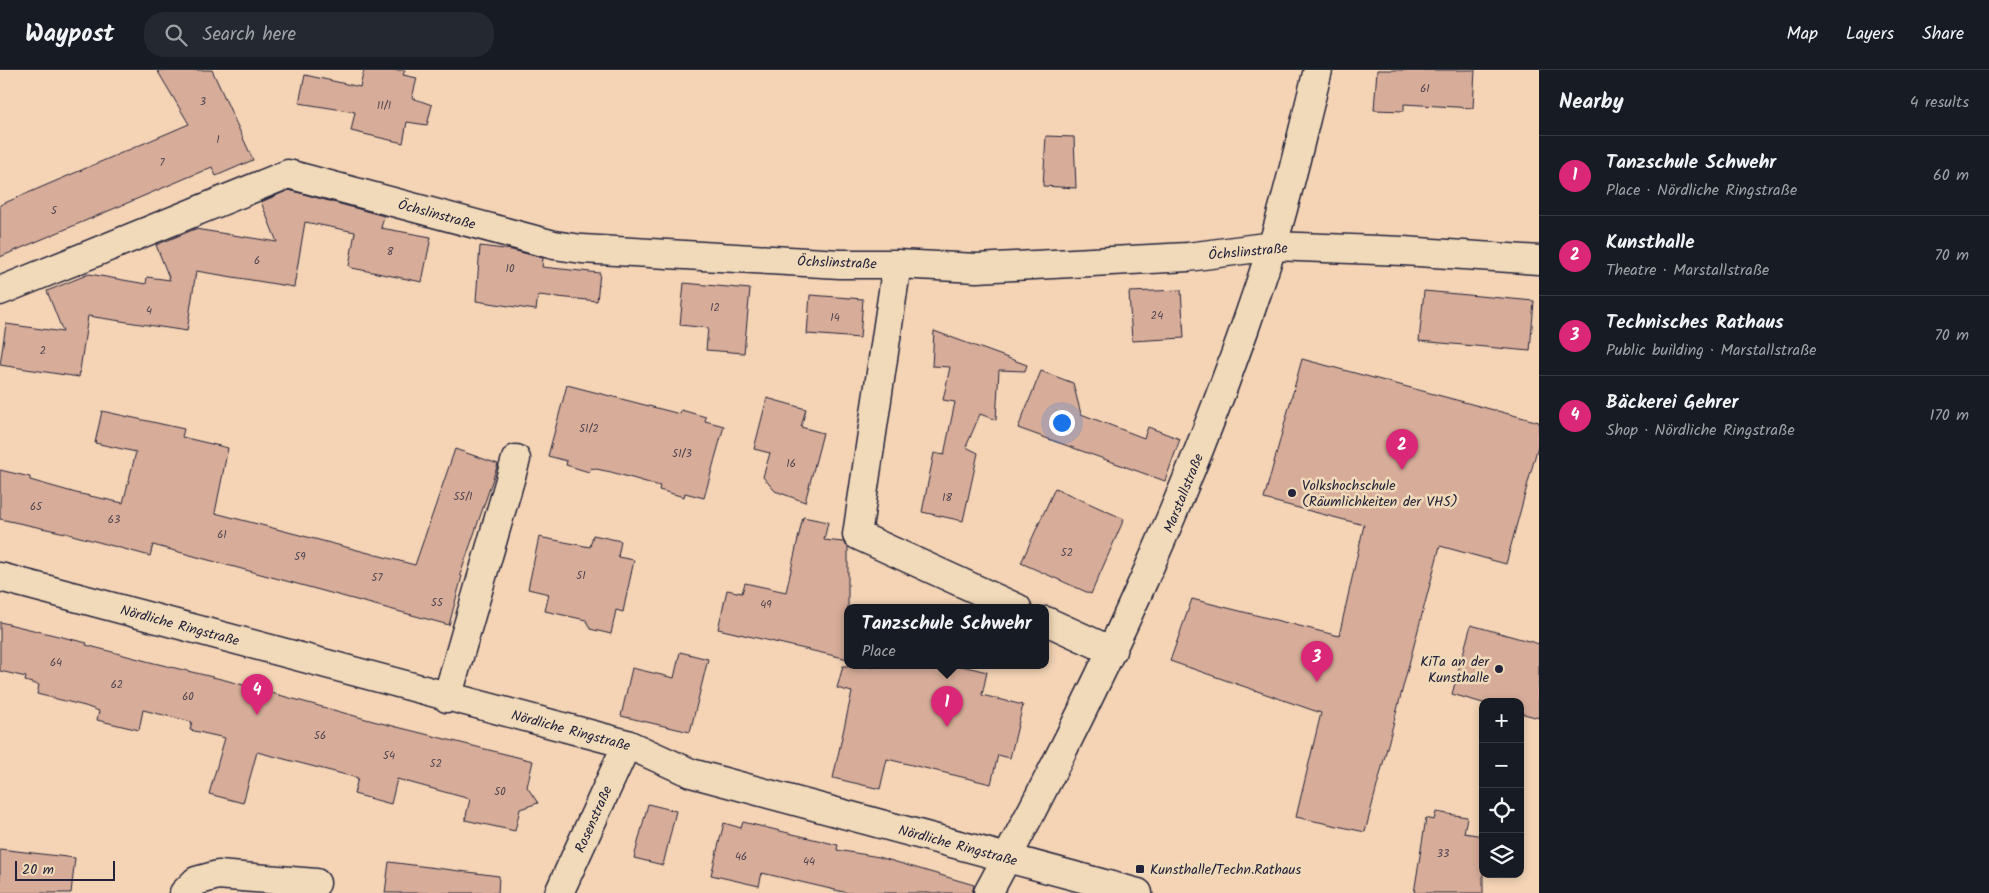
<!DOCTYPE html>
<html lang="en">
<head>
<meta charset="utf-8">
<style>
  body { margin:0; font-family:Kalam,sans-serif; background:#242831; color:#f1f3f6 }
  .controls { position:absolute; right:15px; bottom:15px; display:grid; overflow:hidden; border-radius:10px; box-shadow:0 2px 8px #0003 }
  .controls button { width:45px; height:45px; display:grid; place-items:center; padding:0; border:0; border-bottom:1px solid #363941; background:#171b24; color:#f1f3f6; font:25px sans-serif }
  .scale { position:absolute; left:15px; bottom:12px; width:100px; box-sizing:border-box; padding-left:5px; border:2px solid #22223b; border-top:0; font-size:14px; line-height:18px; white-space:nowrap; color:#22223b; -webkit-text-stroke:4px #f1dab9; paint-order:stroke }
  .you { position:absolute; left:1061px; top:352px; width:18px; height:18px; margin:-12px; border:4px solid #fff; border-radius:50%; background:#1a73e8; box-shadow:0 0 0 8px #1a73e833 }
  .badge { display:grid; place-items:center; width:32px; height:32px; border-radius:50%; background:#db2777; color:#fff; font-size:16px; font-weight:700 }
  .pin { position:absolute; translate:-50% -41px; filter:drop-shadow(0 1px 2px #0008) }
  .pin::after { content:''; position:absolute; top:26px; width:18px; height:15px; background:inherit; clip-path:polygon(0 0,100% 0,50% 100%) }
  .popup { position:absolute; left:844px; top:534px; width:205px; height:65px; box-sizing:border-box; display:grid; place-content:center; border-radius:10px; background:#171b24; filter:drop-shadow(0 1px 4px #0005); font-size:16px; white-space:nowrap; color:#9ea1a6 }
  .popup b { font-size:19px; color:#f1f3f6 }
  .popup::after { content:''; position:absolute; left:50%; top:100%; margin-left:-10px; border:10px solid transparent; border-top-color:#171b24 }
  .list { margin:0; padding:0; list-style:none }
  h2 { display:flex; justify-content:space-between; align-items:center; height:65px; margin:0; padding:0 20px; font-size:21px }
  h2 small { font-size:16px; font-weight:400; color:#9ea1a6 }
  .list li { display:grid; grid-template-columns:32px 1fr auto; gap:15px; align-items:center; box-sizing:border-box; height:80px; padding:0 20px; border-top:1px solid #363941 }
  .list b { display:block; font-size:19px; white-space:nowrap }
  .list p { margin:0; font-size:16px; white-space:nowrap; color:#9ea1a6 }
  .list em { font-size:16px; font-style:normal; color:#9ea1a6 }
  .icon { flex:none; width:28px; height:28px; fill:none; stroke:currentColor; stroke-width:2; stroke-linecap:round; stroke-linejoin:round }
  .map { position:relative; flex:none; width:1539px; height:823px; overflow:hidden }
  header { display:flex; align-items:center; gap:30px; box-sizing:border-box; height:70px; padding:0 25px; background:#171b24; border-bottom:1px solid #363941 }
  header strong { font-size:24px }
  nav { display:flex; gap:28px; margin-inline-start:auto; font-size:18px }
  .search { width:350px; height:45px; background:#242831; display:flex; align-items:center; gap:12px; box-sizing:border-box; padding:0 18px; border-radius:20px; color:#9ea1a6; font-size:19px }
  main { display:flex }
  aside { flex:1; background:#171b24 }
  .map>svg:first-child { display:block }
  .building { fill:#d7ad99; stroke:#22223b }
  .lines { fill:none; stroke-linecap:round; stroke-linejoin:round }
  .minor-casing { stroke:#22223b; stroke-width:31 }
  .minor { stroke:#f1dab9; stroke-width:28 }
  .poi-dot { fill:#22223b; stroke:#f1dab9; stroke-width:2 }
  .labels { text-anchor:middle; stroke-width:5; stroke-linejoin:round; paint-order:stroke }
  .number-label { font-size:11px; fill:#4f4552 }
  .street-label { font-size:14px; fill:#22223b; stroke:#f1dab9 }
  .poi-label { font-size:14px; fill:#22223b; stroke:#f1dab9; text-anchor:start }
</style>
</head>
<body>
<header>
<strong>Waypost</strong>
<div class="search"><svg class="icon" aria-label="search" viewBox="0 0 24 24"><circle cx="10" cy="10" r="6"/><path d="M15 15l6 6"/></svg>Search here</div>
<nav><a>Map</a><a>Layers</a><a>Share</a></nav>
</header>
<main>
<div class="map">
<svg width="1539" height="823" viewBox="0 0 1539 823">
  <rect width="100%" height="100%" fill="#f4d4b5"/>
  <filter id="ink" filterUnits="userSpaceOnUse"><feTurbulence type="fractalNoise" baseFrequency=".02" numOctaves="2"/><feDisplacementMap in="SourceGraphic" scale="10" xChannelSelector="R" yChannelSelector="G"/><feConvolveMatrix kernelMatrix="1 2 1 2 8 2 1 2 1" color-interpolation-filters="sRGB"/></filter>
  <g filter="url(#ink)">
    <path class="building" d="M 157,0 L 212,0 L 253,90 L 216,106 L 212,97 L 0,187 L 0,135 L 189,54 Z
      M 364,0 L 405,0 L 403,5 L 417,8 L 412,28 L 432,35 L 427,55 L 407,52 L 403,73 L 351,61 L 355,42 L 299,33 L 305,5 L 360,17 Z
      M 1377,0 L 1475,0 L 1473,38 L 1404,34 L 1404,41 L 1374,40 Z
      M 1046,66 L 1074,67 L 1076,118 L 1043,116 Z
      M 289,120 L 384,146 L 381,158 L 431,167 L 422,212 L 352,198 L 349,196 L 355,162 L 305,152 L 294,217 L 196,201 L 187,261 L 88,246 L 79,307 L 0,295 L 6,254 L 63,262 L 47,221 L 89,204 L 146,214 L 147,207 L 170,210 L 156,175 L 195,159 L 277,172 L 261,132 Z
      M 480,176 L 512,180 L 543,188 L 542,197 L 600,203 L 597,231 L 538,225 L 536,240 L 476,231 Z
      M 684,213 L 750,219 L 744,283 L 706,280 L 708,258 L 680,255 Z
      M 1181,220 L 1184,268 L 1132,271 L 1129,222 Z
      M 1424,221 L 1534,231 L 1530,281 L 1419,271 Z
      M 810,225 L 863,229 L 860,268 L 807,264 Z
      M 934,261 L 1027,295 L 1025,301 L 999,300 L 996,350 L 980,344 L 966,377 L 978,383 L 963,451 L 922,442 L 934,383 L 944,385 L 955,332 L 943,330 L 950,297 L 932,296 Z
      M 1302,289 L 1539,352 L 1539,372 L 1506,494 L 1440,476 L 1365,762 L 1296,747 L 1321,643 L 1170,591 L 1192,529 L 1339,566 L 1364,455 L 1264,429 Z
      M 1041,301 L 1073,313 L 1081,344 L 1144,368 L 1148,357 L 1180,369 L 1165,411 L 1018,358 Z
      M 567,315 L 680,344 L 681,340 L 706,347 L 705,351 L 724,356 L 704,428 L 685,423 L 684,427 L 659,420 L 660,416 L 611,402 L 591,398 L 589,402 L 566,395 L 567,391 L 548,386 Z
      M 767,328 L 806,339 L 801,357 L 823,363 L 805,432 L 775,421 L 763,407 L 770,383 L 754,379 Z
      M 102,341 L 184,359 L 182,367 L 228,378 L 215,443 L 415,495 L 455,379 L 498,394 L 460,505 L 462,506 L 449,555 L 153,475 L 150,486 L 65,463 L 0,449 L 0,400 L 30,407 L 30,410 L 76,423 L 123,433 L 136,382 L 95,373 Z
      M 1055,418 L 1124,449 L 1091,524 L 1021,493 Z
      M 803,447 L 828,452 L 824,470 L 843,472 L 848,477 L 848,589 L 718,559 L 727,520 L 742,523 L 745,513 L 786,522 Z
      M 593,465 L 621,471 L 618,487 L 634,490 L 623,542 L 616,540 L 611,564 L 590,559 L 586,550 L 545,541 L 549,524 L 528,519 L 539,467 L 590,477 Z
      M 0,552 L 87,573 L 86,575 L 150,592 L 225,610 L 373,651 L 533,691 L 527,717 L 538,733 L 520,739 L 515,761 L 465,750 L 470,729 L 397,709 L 391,734 L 354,724 L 358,708 L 257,682 L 243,733 L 209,724 L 225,668 L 190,660 L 192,652 L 143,640 L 139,660 L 97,650 L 99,641 L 85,636 L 37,624 L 39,615 L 25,611 L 26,607 L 0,601 Z
      M 1471,555 L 1539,574 L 1539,648 L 1520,643 L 1520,632 L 1483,633 L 1452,624 Z
      M 680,582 L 708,589 L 690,662 L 621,646 L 632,598 L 674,608 Z
      M 843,596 L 962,596 L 987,602 L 982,625 L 1023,635 L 1010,688 L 998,685 L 991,714 L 887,689 L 880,719 L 833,708 L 852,622 L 837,618 Z
      M 648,734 L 676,741 L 663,795 L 634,788 Z
      M 1436,742 L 1467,747 L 1464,763 L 1483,766 L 1483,823 L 1414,823 L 1426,748 L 1434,750 Z
      M 743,752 L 838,775 L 837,780 L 879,787 L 974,815 L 972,823 L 848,823 L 762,803 L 759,816 L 711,805 L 724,753 L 741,758 Z
      M 0,779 L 75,788 L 71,823 L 0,823 Z
      M 389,792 L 499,806 L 498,823 L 385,823 Z"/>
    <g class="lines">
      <defs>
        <path id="minor" d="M 897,194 L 857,465 L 1017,538
          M 0,221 L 288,104 L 554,175 L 582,179 L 840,194 L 897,194 L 977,198 L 1188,187 L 1273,176 L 1403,181 L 1539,190
          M 0,507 L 627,674 L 691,703 L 1138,823
          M 1046,551 L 1112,581
          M 447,628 L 516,389
          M 184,823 L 196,811 L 218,805 L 316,813
          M 559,823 L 627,674
          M 988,823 C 1101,615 1200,402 1272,177 C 1290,119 1303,59 1318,0"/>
      </defs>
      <use href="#minor" class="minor-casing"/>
      <use href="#minor" class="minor"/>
    </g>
  </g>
  <g class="poi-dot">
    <circle cx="1292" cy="423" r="5"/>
    <circle cx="1499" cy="599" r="5"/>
    <rect x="1135" y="794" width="10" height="10" rx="2.5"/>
  </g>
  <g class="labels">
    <g class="number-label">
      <text x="1425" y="22">61</text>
      <text x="203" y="35">3</text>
      <text x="384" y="39">11/1</text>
      <text x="218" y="73">1</text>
      <text x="162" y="96">7</text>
      <text x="54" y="144">5</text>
      <text x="390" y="185">8</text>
      <text x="257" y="194">6</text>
      <text x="510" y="202">10</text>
      <text x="715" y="241">12</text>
      <text x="149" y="244">4</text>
      <text x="1157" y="249">24</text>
      <text x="835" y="251">14</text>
      <text x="43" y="284">2</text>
      <text x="589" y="362">51/2</text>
      <text x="682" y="387">51/3</text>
      <text x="791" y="397">16</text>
      <text x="463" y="430">55/1</text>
      <text x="947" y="431">18</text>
      <text x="36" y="440">65</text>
      <text x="114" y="453">63</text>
      <text x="222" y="468">61</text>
      <text x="1067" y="486">52</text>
      <text x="300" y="490">59</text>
      <text x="581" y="509">51</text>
      <text x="377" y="511">57</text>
      <text x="437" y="536">55</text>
      <text x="766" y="538">49</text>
      <text x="56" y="596">64</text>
      <text x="117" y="618">62</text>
      <text x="188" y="630">60</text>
      <text x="320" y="669">56</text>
      <text x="389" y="689">54</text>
      <text x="436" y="697">52</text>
      <text x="500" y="725">50</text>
      <text x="1443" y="787">33</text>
      <text x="741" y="790">46</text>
      <text x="809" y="795">44</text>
    </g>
    <g class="street-label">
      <text transform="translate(437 144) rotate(15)" y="5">Öchslinstraße</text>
      <text transform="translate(1248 181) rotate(-5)" y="5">Öchslinstraße</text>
      <text transform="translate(837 192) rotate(2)" y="5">Öchslinstraße</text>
      <text transform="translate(1183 423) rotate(-68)" y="5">Marstallstraße</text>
      <text transform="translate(180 555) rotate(15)" y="5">Nördliche Ringstraße</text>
      <text transform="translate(571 660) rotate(15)" y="5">Nördliche Ringstraße</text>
      <text transform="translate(593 749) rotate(-66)" y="5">Rosenstraße</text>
      <text transform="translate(958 775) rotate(15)" y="5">Nördliche Ringstraße</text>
    </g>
    <g class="poi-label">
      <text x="1302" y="420">Volkshochschule<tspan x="1302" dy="16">(Räumlichkeiten der VHS)</tspan></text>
      <text x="1489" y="596" text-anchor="end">KiTa an der<tspan x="1489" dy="16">Kunsthalle</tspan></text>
      <text x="1150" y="804">Kunsthalle/Techn.Rathaus</text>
    </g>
  </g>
</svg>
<div class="controls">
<button>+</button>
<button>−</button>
<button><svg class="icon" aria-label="locate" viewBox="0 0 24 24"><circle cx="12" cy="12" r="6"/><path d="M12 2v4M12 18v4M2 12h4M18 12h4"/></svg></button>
<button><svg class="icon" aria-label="layers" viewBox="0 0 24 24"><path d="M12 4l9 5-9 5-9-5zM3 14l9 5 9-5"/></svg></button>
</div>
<div class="scale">20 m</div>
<div class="you"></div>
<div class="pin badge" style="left:947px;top:657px">1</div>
<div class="popup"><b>Tanzschule Schwehr</b>Place</div>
<div class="pin badge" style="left:1402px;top:400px">2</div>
<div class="pin badge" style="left:1317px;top:612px">3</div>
<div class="pin badge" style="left:257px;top:645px">4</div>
</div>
<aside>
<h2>Nearby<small>4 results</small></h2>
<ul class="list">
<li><span class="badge">1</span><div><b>Tanzschule Schwehr</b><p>Place · Nördliche Ringstraße</p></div><em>60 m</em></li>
<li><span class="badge">2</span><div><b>Kunsthalle</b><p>Theatre · Marstallstraße</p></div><em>70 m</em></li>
<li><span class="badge">3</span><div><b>Technisches Rathaus</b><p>Public building · Marstallstraße</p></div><em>70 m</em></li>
<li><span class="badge">4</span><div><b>Bäckerei Gehrer</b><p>Shop · Nördliche Ringstraße</p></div><em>170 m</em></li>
</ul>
</aside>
</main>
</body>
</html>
